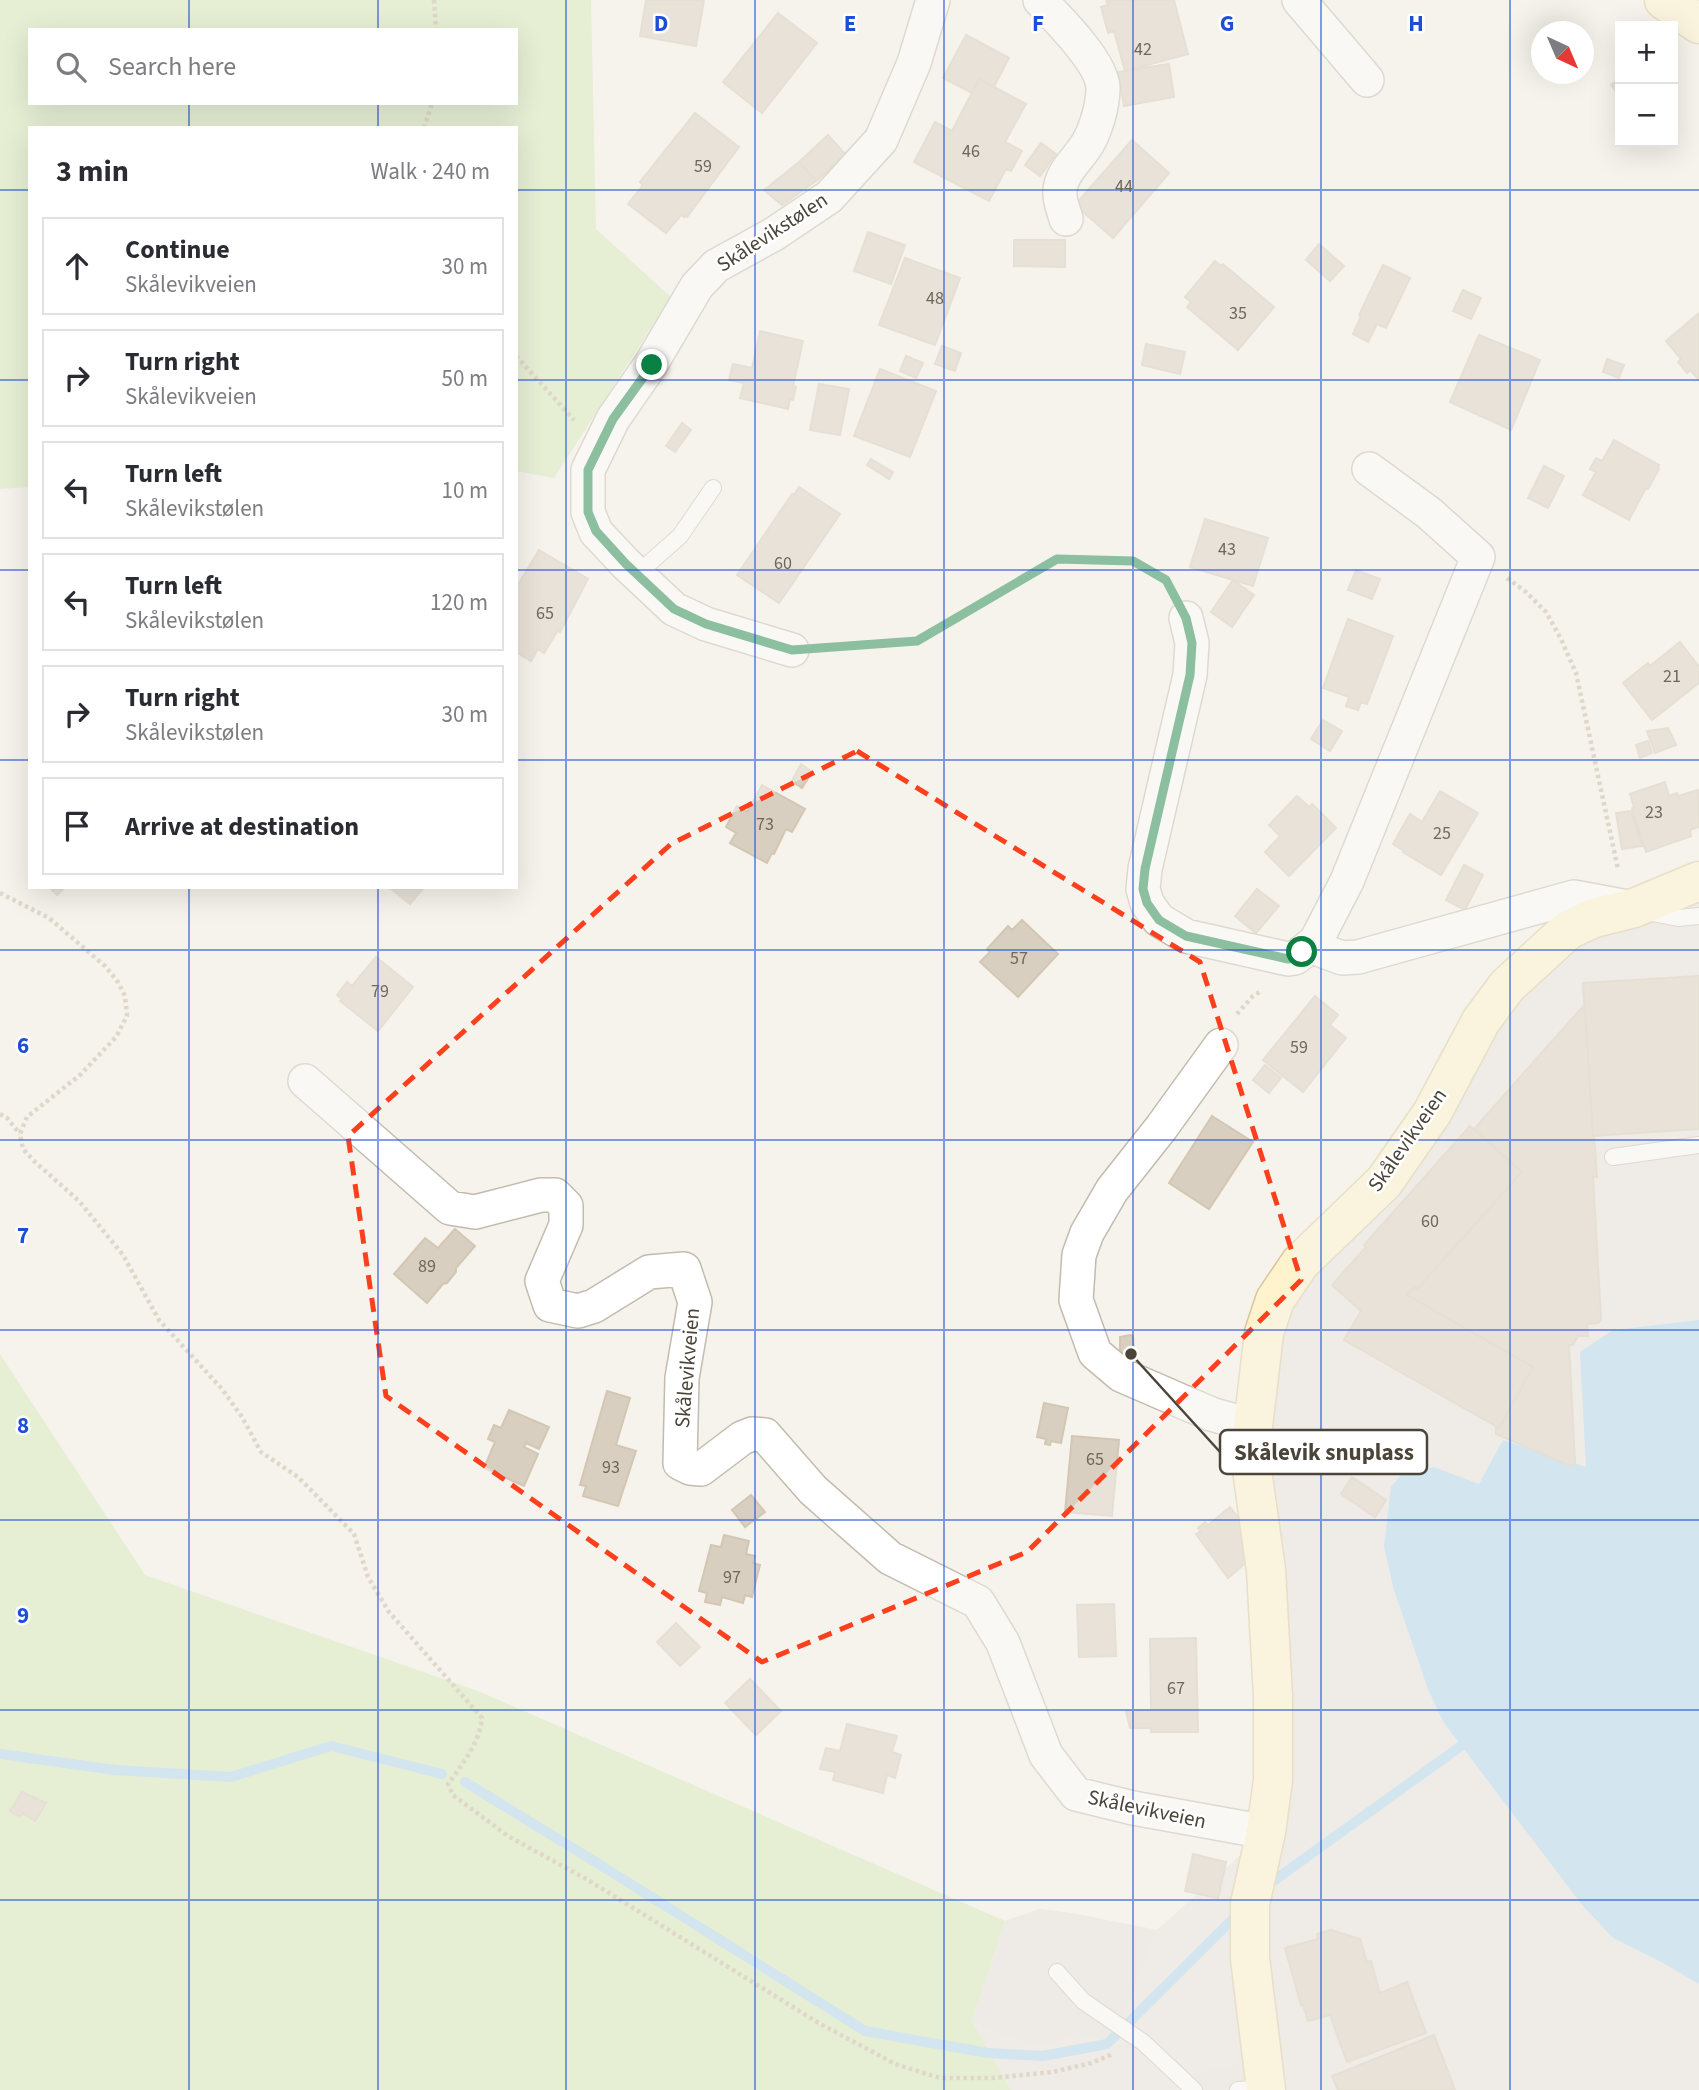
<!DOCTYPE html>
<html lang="en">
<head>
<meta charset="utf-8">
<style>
  body { margin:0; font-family:"Source Sans 3",sans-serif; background:#f7f7f7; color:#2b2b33 }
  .controls { position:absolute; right:21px; top:21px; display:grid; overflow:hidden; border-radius:0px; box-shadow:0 7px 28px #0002 }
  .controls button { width:63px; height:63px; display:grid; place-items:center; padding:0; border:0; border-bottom:2px solid #e1e1e2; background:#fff; color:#2b2b33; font:35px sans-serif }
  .compass { position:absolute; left:1531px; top:21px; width:63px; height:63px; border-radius:50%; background:#fff; box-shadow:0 7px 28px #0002; rotate:136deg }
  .stop { position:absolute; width:21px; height:21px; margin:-16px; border:5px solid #0b8043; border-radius:50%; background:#fff }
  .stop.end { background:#0b8043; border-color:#fff; box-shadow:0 2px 7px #0008 }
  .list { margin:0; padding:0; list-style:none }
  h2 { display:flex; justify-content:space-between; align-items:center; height:91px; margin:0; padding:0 28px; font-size:30px }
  h2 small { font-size:23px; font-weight:400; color:#7c7c81 }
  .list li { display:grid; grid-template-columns:46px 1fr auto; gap:21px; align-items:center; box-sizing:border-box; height:98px; margin:0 14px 14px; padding:0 14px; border:2px solid #e1e1e2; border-radius:0px }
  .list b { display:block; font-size:26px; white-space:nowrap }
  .list p { margin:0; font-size:23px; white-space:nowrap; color:#7c7c81 }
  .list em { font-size:23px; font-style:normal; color:#7c7c81 }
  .icon { flex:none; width:38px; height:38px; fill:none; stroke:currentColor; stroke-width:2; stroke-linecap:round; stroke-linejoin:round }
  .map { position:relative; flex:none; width:1699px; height:2090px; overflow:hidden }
  .search { position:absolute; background:#fff; box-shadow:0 7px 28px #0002; left:28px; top:28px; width:490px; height:77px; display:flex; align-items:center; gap:18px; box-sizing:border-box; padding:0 24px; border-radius:0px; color:#7c7c81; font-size:26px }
  .panel { position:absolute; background:#fff; box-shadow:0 7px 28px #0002; left:28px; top:126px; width:490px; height:763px; border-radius:0px }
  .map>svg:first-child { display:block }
  .industrial { fill:#e6e2dd }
  .green { fill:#d2eab5; fill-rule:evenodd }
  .parking { fill:#e5e3e0 }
  .water { fill:#a9d4f2 }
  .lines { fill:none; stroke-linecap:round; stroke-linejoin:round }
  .stream { stroke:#a9d4f2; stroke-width:10 }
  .building { fill:#d8cfc1; stroke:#d3c7b4; stroke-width:2 }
  .service-casing { stroke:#c2bbae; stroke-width:18 }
  .minor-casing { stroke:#c2bbae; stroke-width:36 }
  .secondary-casing { stroke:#d6c79b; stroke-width:41 }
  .path { stroke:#c4b79f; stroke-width:4.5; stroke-dasharray:3.5 3.5; stroke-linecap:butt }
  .service { stroke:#fff; stroke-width:16 }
  .minor { stroke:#fff; stroke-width:33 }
  .secondary { stroke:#fff3cd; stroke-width:38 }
  .route { stroke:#0b8043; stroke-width:9 }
  .marked { fill:none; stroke:#fc3f1d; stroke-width:5; stroke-dasharray:14 9; stroke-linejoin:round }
  .grid { fill:none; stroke:#1d4ed8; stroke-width:2; stroke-opacity:0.55 }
  .labels { text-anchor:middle; stroke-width:5; stroke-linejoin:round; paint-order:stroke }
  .number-label { font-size:18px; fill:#6e675b }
  .street-label { font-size:21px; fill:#4b4439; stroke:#fff }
  .grid-label { font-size:23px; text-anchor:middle; font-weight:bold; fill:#1d4ed8; stroke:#fff; stroke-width:5; stroke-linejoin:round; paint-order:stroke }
  .leader { fill:none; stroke:#4b4439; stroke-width:2.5 }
  .callout-dot { fill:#4b4439; stroke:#fff; stroke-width:2.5 }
  .callout { fill:#fff; stroke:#4b4439; stroke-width:2.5 }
  .callout-label { font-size:23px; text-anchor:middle; font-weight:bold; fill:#4b4439 }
</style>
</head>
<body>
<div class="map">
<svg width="1699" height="2090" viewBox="0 0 1699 2090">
  <rect width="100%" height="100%" fill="#f6f3ec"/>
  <path class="industrial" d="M 1699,882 L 1699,1320 L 1613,1330 L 1586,1468 L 1504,1440 L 1479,1484 L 1434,1467 L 1429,1692 L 1444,1723 L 1582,1905 L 1613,1938 L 1663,1963 L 1699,1984 L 1699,2090 L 1011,2090 L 972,2021 L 1005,1921 L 1040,1909 L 1071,1913 L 1157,1930 L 1266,1832 L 1264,1333 L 1568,930 Z"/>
  <path class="green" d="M 0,0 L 591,0 L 596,229 L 671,297 L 554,478 L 516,471 L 516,128 L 30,128 L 30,487 L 0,489 ZM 30,30 L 516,30 L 516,103 L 30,103 Z
    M 0,1354 L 145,1575 L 478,1691 L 1005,1921 L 972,2021 L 1011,2090 L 0,2090 Z"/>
  <path class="parking" d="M 1040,1909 L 1071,1913 L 1157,1930 L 1112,2043 L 1078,2032 L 1056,2043 L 1037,2047 L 972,2021 L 1005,1921 Z
    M 1248,2063 L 1251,2090 L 1181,2090 L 1178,2077 Z"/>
  <path class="water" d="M 1699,1320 L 1699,1984 L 1663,1963 L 1613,1938 L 1582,1905 L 1444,1723 L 1429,1692 L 1394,1590 L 1384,1547 L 1391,1487 L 1401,1475 L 1434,1467 L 1479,1484 L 1503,1440 L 1586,1467 L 1580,1352 L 1613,1330 Z"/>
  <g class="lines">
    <path class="stream" d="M 0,1754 L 115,1770 L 231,1777 L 331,1746 L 442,1774
      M 465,1782 L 594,1861 L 865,2031 L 988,2053 L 1043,2056 L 1107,2044 L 1241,1911
      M 1265,1887 L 1461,1746"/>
  </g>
  <path class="building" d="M 646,0 L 704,0 L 696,46 L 640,36 Z
    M 1106,0 L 1174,0 L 1188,54 L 1125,71 L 1114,31 L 1108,33 L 1101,7 L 1108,5 Z
    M 778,13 L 817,43 L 762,113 L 723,82 Z
    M 966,35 L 1009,58 L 994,87 L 979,79 L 972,93 L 943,78 Z
    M 1169,64 L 1174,97 L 1124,106 L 1118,72 Z
    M 1620,78 L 1620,97 L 1611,85 Z
    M 979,79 L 1026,104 L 1005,142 L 1022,151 L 1011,171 L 1006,169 L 989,201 L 914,162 L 935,122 L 952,131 Z
    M 695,113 L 739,147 L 687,217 L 685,215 L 684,217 L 681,215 L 666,233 L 628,204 L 643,185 L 640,182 Z
    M 828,135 L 846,155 L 816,181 L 799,162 Z
    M 1132,140 L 1169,173 L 1113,238 L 1075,205 Z
    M 1041,143 L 1056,154 L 1040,176 L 1025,165 Z
    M 799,162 L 816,181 L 782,205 L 764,190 Z
    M 868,232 L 905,245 L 891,284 L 854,271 Z
    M 1014,240 L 1065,240 L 1065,267 L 1014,266 Z
    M 1319,244 L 1344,266 L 1330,281 L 1306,260 Z
    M 905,258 L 960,278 L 935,345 L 879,325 Z
    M 1215,261 L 1221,266 L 1223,264 L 1274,307 L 1238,350 L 1187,307 L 1191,302 L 1185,297 Z
    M 1383,265 L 1410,278 L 1386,328 L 1377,324 L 1368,342 L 1353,334 L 1361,316 L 1359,315 Z
    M 1463,290 L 1481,298 L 1471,319 L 1453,311 Z
    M 1699,313 L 1699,380 L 1690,370 L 1687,373 L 1678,362 L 1681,359 L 1666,341 Z
    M 760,331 L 803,341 L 793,386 L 796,387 L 793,400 L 790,399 L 788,409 L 740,398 L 744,383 L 729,380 L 733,364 L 752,368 Z
    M 1479,335 L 1540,360 L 1511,430 L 1450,402 Z
    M 1146,344 L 1185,352 L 1180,374 L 1142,365 Z
    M 942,346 L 961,353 L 955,371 L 935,364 Z
    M 906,356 L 923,363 L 916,378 L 900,371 Z
    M 1607,359 L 1624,365 L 1619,378 L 1603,372 Z
    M 880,369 L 936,391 L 910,457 L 854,436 Z
    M 819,384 L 849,389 L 840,435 L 810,430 Z
    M 682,423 L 691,430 L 675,452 L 666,446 Z
    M 1614,440 L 1659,465 L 1658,468 L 1659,469 L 1648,489 L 1646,488 L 1629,520 L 1583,495 L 1596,472 L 1590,469 L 1596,458 L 1602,461 Z
    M 871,459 L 893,472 L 889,479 L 867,465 Z
    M 1544,466 L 1564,476 L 1548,508 L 1528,498 Z
    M 799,487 L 840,514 L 779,603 L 737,575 L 792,494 L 794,495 Z
    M 1205,519 L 1268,538 L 1253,586 L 1190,567 Z
    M 539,550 L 588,579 L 560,632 L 558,630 L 544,653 L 538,649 L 531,661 L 516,652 L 516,644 L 520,639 L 516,637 L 516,588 Z
    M 1356,570 L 1380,579 L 1372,599 L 1348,590 Z
    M 1233,580 L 1254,595 L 1232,627 L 1211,612 Z
    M 1348,619 L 1393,636 L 1367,704 L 1361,702 L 1358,710 L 1346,706 L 1349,697 L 1323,688 Z
    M 1680,642 L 1699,667 L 1699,683 L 1652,720 L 1623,683 L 1648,663 L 1650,666 Z
    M 1323,720 L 1342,731 L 1330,751 L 1311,739 Z
    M 1668,728 L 1676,745 L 1655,753 L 1647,731 Z
    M 1648,741 L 1652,753 L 1640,758 L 1636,745 Z
    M 801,764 L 812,772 L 802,788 L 792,781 Z
    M 1665,782 L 1669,796 L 1677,793 L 1678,796 L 1698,790 L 1699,827 L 1690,830 L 1691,836 L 1646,852 L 1632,808 L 1634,807 L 1630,794 Z
    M 762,785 L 805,809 L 792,832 L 786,829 L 774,854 L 772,853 L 767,863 L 730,843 L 736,833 L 726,827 L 737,806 L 747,812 Z
    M 1440,791 L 1478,813 L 1441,875 L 1403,852 L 1404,851 L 1393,844 L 1410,814 L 1422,822 Z
    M 1297,796 L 1309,807 L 1312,804 L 1336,828 L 1289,876 L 1265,852 L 1280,836 L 1269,825 Z
    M 1631,811 L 1642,846 L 1622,849 L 1616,813 Z
    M 1464,865 L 1483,875 L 1465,910 L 1446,900 Z
    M 49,887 L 65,887 L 57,895 Z
    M 389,887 L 424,887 L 410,904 Z
    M 1257,889 L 1279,906 L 1256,933 L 1235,916 Z
    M 1022,920 L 1058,954 L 1018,997 L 980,962 L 990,952 L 987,949 L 1008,926 L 1012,930 Z
    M 376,957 L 413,987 L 378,1031 L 340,1001 L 342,999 L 337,995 L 347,982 L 352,986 Z
    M 1699,976 L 1699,1129 L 1593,1136 L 1583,983 Z
    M 1315,996 L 1338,1015 L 1330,1025 L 1346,1038 L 1303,1092 L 1263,1060 Z
    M 1585,1004 L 1593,1136 L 1594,1136 L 1597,1177 L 1593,1177 L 1601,1319 L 1598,1323 L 1587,1324 L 1588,1336 L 1578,1336 L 1573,1345 L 1569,1345 L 1575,1463 L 1571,1466 L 1496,1434 L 1496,1426 L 1499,1428 L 1533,1367 L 1407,1295 L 1415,1287 L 1417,1289 L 1522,1172 L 1474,1129 Z
    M 1265,1065 L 1281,1078 L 1269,1093 L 1253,1080 Z
    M 1212,1116 L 1253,1142 L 1209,1209 L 1169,1183 Z
    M 1470,1126 L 1522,1172 L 1417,1289 L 1415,1287 L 1407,1295 L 1533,1367 L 1499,1428 L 1344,1340 L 1361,1311 L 1332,1285 L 1366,1247 L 1364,1245 Z
    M 455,1229 L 475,1246 L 456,1268 L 456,1272 L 447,1283 L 443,1284 L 427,1303 L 394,1274 L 425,1238 L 438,1248 Z
    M 1130,1335 L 1133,1336 L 1134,1352 L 1131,1354 L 1120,1353 L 1120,1337 Z
    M 607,1391 L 630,1398 L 616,1445 L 636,1451 L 618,1506 L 583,1496 L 586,1486 L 580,1485 Z
    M 1044,1403 L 1068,1408 L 1061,1443 L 1051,1441 L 1050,1445 L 1045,1444 L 1046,1439 L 1037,1437 Z
    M 509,1410 L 549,1427 L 539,1449 L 526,1443 L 524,1447 L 538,1454 L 524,1486 L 484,1468 L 495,1442 L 488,1439 L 494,1425 L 501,1428 Z
    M 1072,1436 L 1119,1440 L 1112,1516 L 1065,1512 Z
    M 1352,1477 L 1386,1500 L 1375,1517 L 1341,1494 Z
    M 751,1495 L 765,1512 L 745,1527 L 732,1510 Z
    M 1230,1507 L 1254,1539 L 1255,1555 L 1228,1578 L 1196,1534 L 1201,1531 L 1198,1528 L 1205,1522 L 1208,1525 Z
    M 724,1535 L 749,1541 L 746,1554 L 755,1556 L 753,1563 L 760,1565 L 752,1597 L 745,1595 L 743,1603 L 722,1597 L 720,1605 L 705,1602 L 707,1593 L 699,1591 L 711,1545 L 721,1547 Z
    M 1114,1604 L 1116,1656 L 1079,1657 L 1077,1605 Z
    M 676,1623 L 700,1647 L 680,1666 L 657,1642 Z
    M 1196,1638 L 1198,1732 L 1151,1732 L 1151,1728 L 1130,1728 L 1126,1711 L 1151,1710 L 1150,1639 Z
    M 750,1679 L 781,1711 L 756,1735 L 725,1703 Z
    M 847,1724 L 897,1736 L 892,1752 L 901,1755 L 895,1778 L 887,1775 L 883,1793 L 833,1780 L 835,1772 L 820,1769 L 826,1748 L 840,1751 Z
    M 22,1792 L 46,1803 L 35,1821 L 23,1813 L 20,1817 L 10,1811 Z
    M 1193,1854 L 1226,1862 L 1218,1898 L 1185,1891 Z
    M 1331,1930 L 1360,1939 L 1367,1962 L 1371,1961 L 1380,1993 L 1407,1982 L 1426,2033 L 1347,2062 L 1330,2015 L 1308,2021 L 1303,2004 L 1301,2005 L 1285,1948 L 1318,1939 L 1317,1934 Z
    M 1434,2035 L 1455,2090 L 1338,2090 L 1332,2076 Z"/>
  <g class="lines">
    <defs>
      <path id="service" d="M 637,574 L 680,536 L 713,488
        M 1647,912 L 1678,918 L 1699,916
        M 1613,1157 L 1699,1145
        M 1057,1972 L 1083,2001 L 1144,2043 L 1194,2090
        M 1238,2090 L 1266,2088"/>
      <path id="minor" d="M 1040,0 C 1058,19 1102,62 1103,88 C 1103,104 1097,126 1089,141 C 1081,157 1060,172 1060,192 C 1059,200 1064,211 1066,219
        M 1299,0 L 1367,80
        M 1186,618 L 1192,643 L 1190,675 L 1145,869 L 1143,889 L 1147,903 L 1159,920 L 1186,936 L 1288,959 L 1295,958 L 1310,946 L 1342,958 L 1358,957 L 1574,897 L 1633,908
        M 792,650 L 706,624 L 674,609 L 626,564 L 596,532 L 588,512 L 588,470 L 613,419 L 651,364 L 697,286 L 716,266 L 774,234 L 829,197 L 881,140 L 914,63 L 933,0
        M 1310,946 L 1316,941 L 1347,881 L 1478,557 L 1429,513 L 1369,469
        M 1221,1045 L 1161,1128 L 1112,1190 L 1087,1233 L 1079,1255 L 1076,1300 L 1095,1353 L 1121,1375 L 1211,1414 L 1253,1426
        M 305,1081 L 450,1208 L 475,1212 L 541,1195 L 555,1195 L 566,1206 L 566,1225 L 542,1281 L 550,1305 L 578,1311 L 594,1306 L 649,1272 L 684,1269 L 695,1302 L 682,1378 L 680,1463 L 690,1468 L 701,1469 L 742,1438 L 752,1434 L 765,1435 L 813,1490 L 890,1558 L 978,1602 L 1003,1643 L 1046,1755 L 1076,1794 L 1133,1808 L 1266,1832"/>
      <path id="secondary" d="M 1664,0 L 1699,24
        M 1266,2090 L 1250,1958 L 1250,1904 L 1266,1832 L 1273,1780 L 1273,1697 L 1266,1570 L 1252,1470 L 1253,1426 L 1264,1333 L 1275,1300 L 1300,1263 L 1384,1182 L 1432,1113 L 1481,1021 L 1507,986 L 1568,930 L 1594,918 L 1634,908 L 1699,881"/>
    </defs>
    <use href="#service" class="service-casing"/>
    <use href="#minor" class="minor-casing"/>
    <use href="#secondary" class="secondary-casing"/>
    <path class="path" d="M 434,0 L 436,30
      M 424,128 L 432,103
      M 516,356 L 574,420
      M 1507,578 L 1526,592 L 1546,612 L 1561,639 L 1576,673 L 1618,869
      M 828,647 L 917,641 L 1057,559 L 1133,560 L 1166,580 L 1171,589
      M 0,893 L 49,918 L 105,966 L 118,982 L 125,996 L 127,1016 L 116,1037 L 80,1075 L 27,1117 L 20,1134 L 23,1149 L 35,1162 L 79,1201 L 123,1255 L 159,1320 L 222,1389 L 242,1417 L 261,1452 L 298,1477 L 354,1534 L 368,1577 L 389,1612 L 482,1718 C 480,1742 462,1765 448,1784 L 453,1795 L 508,1836 L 588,1880 L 817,2022 L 895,2064 L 940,2078 L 993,2078 L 1053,2072 L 1091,2063 L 1113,2054
      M 1237,1014 L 1253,996 L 1261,991
      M 0,1114 L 7,1118 L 20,1134"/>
    <use href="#service" class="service"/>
    <use href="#minor" class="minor"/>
    <use href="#secondary" class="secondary"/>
  </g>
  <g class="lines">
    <path class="route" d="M 652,365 L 613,419 L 588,470 L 588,512 L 596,531 L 626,564 L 674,609 L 706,624 L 792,650 L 917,641 L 1057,559 L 1133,561 L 1166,580 L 1186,618 L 1192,643 L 1190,675 L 1145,869 L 1143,889 L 1147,903 L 1159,920 L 1186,936 L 1288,959 L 1294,958 L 1302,952"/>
  </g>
  <path d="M0 0H1699V2090H0ZM 857,751 L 1200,962 L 1301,1280 L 1027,1552 L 762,1662 L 386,1396 L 348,1136 L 671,844 Z" fill="#f6f3ec" fill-opacity=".55" fill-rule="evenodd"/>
  <path class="marked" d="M 857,751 L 1200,962 L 1301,1280 L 1027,1552 L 762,1662 L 386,1396 L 348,1136 L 671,844 Z"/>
  <path class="grid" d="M 189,0 L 189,30M 378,0 L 378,30M 566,0 L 566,2090M 755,0 L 755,2090M 944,0 L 944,2090M 1133,0 L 1133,2090M 1321,0 L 1321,2090M 1510,0 L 1510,2090M 189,103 L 189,128M 378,103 L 378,128M 0,190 L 30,190M 516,190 L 1699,190M 0,380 L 30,380M 516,380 L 1699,380M 0,570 L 30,570M 516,570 L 1699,570M 0,760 L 30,760M 516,760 L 1699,760M 189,887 L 189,2090M 378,887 L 378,2090M 0,950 L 1699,950M 0,1140 L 1699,1140M 0,1330 L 1699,1330M 0,1520 L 1699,1520M 0,1710 L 1699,1710M 0,1900 L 1699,1900"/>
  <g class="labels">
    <g class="number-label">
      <text x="1143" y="55">42</text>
      <text x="971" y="157">46</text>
      <text x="703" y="172">59</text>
      <text x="1124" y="192">44</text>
      <text x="935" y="304">48</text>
      <text x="1238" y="319">35</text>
      <text x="1227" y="555">43</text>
      <text x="783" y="569">60</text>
      <text x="545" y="619">65</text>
      <text x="1672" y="682">21</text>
      <text x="1654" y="818">23</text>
      <text x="765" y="830">73</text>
      <text x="1442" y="839">25</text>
      <text x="1019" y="964">57</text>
      <text x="380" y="997">79</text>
      <text x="1299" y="1053">59</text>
      <text x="1430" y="1227">60</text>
      <text x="427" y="1272">89</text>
      <text x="1095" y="1465">65</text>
      <text x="611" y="1473">93</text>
      <text x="732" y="1583">97</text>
      <text x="1176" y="1694">67</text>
    </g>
    <g class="street-label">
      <text transform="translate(772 232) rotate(-33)" y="7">Skålevikstølen</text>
      <text transform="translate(1407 1140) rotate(-55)" y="7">Skålevikveien</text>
      <text transform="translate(687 1368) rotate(-85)" y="7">Skålevikveien</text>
      <text transform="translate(1147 1809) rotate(12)" y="7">Skålevikveien</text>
    </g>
  </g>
  <g class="grid-label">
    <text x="661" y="31">D</text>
    <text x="850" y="31">E</text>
    <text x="1038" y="31">F</text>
    <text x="1227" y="31">G</text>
    <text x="1416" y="31">H</text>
    <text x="23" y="1053">6</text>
    <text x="23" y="1243">7</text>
    <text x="23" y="1433">8</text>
    <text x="23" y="1623">9</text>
  </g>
  <path class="leader" d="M1131 1354L1220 1452"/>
  <circle class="callout-dot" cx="1131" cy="1354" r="7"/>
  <rect class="callout" x="1220" y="1430" width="207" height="44" rx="7"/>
  <g class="callout-label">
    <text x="1324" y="1460">Skålevik snuplass</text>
  </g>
</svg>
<div class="controls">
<button>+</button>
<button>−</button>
</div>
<svg class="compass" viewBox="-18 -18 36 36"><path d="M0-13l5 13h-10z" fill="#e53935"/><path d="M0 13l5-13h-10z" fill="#7c7c81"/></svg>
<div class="stop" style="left:1302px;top:952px"></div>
<div class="stop end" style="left:652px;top:365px"></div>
<div class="search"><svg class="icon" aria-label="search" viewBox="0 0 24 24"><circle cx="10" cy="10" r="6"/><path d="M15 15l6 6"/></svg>Search here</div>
<section class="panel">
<h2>3 min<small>Walk · 240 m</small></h2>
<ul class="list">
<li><svg class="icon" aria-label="ahead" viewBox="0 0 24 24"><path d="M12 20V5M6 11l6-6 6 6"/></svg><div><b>Continue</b><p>Skålevikveien</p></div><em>30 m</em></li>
<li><svg class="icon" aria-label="right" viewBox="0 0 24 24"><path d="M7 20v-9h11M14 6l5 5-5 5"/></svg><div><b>Turn right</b><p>Skålevikveien</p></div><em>50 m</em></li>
<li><svg class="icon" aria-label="left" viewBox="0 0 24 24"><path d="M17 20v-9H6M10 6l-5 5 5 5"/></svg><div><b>Turn left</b><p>Skålevikstølen</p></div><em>10 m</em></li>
<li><svg class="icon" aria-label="left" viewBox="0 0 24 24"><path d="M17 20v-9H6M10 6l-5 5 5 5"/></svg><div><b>Turn left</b><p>Skålevikstølen</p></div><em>120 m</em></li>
<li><svg class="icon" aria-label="right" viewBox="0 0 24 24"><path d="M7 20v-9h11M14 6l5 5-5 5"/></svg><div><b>Turn right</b><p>Skålevikstølen</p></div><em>30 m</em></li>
<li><svg class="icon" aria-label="arrive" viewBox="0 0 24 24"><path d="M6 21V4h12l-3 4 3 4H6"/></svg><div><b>Arrive at destination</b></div></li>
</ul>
</section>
</div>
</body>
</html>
